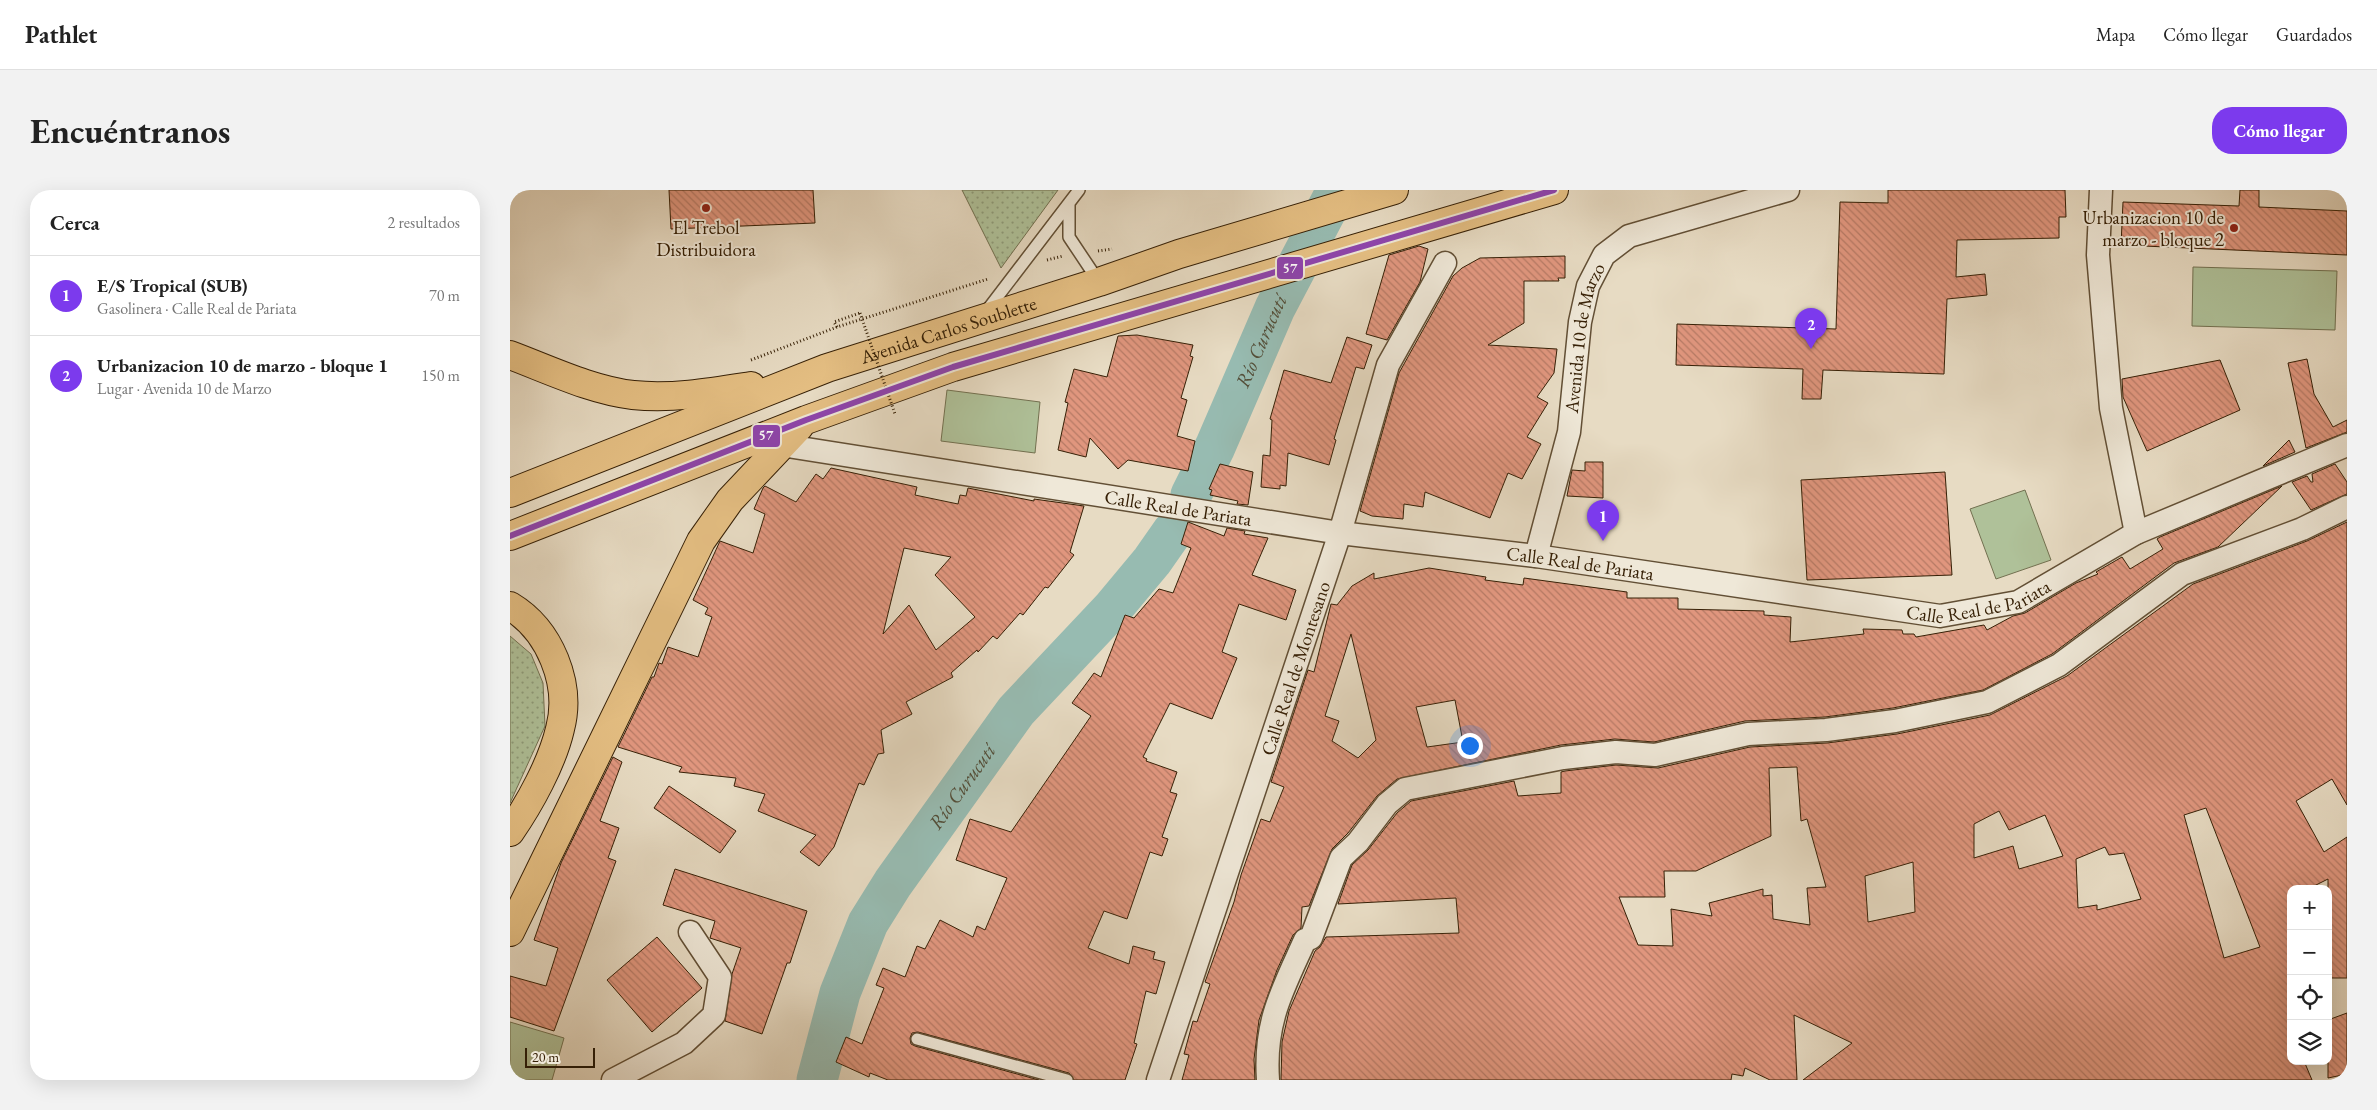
<!DOCTYPE html>
<html lang="es">
<head>
<meta charset="utf-8">
<style>
  body { margin:0; font-family:"EB Garamond",serif; background:#f2f2f2; color:#222 }
  .controls { position:absolute; right:15px; bottom:15px; display:grid; overflow:hidden; border-radius:10px; box-shadow:0 5px 20px #0002 }
  .controls button { width:45px; height:45px; display:grid; place-items:center; padding:0; border:0; border-bottom:1px solid #e0e0e0; background:#fff; color:#222; font:25px sans-serif }
  .scale { position:absolute; left:15px; bottom:12px; width:70px; box-sizing:border-box; padding-left:5px; border:2px solid #362006; border-top:0; font-size:14px; line-height:18px; white-space:nowrap; color:#362006; -webkit-text-stroke:4px #efe8d8; paint-order:stroke }
  .you { position:absolute; left:959px; top:555px; width:18px; height:18px; margin:-12px; border:4px solid #fff; border-radius:50%; background:#1a73e8; box-shadow:0 0 0 8px #1a73e833 }
  .badge { display:grid; place-items:center; width:32px; height:32px; border-radius:50%; background:#7c3aed; color:#fff; font-size:16px; font-weight:700 }
  .pin { position:absolute; translate:-50% -41px; filter:drop-shadow(0 1px 2px #0008) }
  .pin::after { content:''; position:absolute; top:26px; width:18px; height:15px; background:inherit; clip-path:polygon(0 0,100% 0,50% 100%) }
  .list { margin:0; padding:0; list-style:none }
  h2 { display:flex; justify-content:space-between; align-items:center; height:65px; margin:0; padding:0 20px; font-size:21px }
  h2 small { font-size:16px; font-weight:400; color:#767676 }
  .list li { display:grid; grid-template-columns:32px 1fr auto; gap:15px; align-items:center; box-sizing:border-box; height:80px; padding:0 20px; border-top:1px solid #e0e0e0 }
  .list b { display:block; font-size:19px; white-space:nowrap }
  .list p { margin:0; font-size:16px; white-space:nowrap; color:#767676 }
  .list em { font-size:16px; font-style:normal; color:#767676 }
  .icon { flex:none; width:28px; height:28px; fill:none; stroke:currentColor; stroke-width:2; stroke-linecap:round; stroke-linejoin:round }
  .map { position:relative; flex:none; width:1837px; height:890px; overflow:hidden; border-radius:20px }
  header { display:flex; align-items:center; gap:30px; box-sizing:border-box; height:70px; padding:0 25px; background:#fff; border-bottom:1px solid #e0e0e0 }
  header strong { font-size:24px }
  nav { display:flex; gap:28px; margin-inline-start:auto; font-size:18px }
  .intro { display:flex; align-items:center; justify-content:space-between; box-sizing:border-box; height:120px; padding:0 30px }
  h1 { margin:0; font-size:35px }
  .button { padding:12px 22px; border-radius:20px; background:#7c3aed; color:#fff; font-size:18px; font-weight:700 }
  main { display:flex; gap:30px; padding:0 30px }
  aside { flex:1; background:#fff; border-radius:20px; box-shadow:0 5px 20px #0002 }
  .map>svg:first-child { display:block }
  .grass { fill:url(#grass-dots); stroke:#727050 }
  .garden { fill:#afc199; stroke:#727050 }
  .lines { fill:none; stroke-linecap:round; stroke-linejoin:round }
  .river { stroke:#97bbb1; stroke-width:41 }
  .building { fill:url(#building-back-hatch); stroke:#362006; fill-rule:evenodd }
  .service-casing { stroke:#624f35; stroke-width:14 }
  .minor-casing { stroke:#624f35; stroke-width:25 }
  .primary-casing { stroke:#362006; stroke-width:30 }
  .path { stroke:#362006; stroke-width:3; stroke-dasharray:1 2.5; stroke-linecap:butt }
  .service { stroke:#efe8d8; stroke-width:11 }
  .minor { stroke:#efe8d8; stroke-width:22 }
  .primary { stroke:#e4be82; stroke-width:28 }
  .path-bridge { stroke:#362006; stroke-width:3; stroke-dasharray:1 2.5; stroke-linecap:butt }
  .bus-1-casing { stroke:#efe8d8; stroke-width:10 }
  .bus-1 { stroke:#8e44ad; stroke-width:6 }
  .poi-dot { fill:#8f2418; stroke:#efe8d8; stroke-width:2 }
  .labels { text-anchor:middle; stroke-width:4; stroke-linejoin:round; paint-order:stroke }
  .poi-label { font-size:19px; fill:#362006; stroke:#efe8d8; text-anchor:end }
  .street-label { font-size:19px; fill:#362006; stroke:#efe8d8 }
  .water-label { font-size:20px; font-style:italic; fill:#534e39; stroke:#efe8d8 }
  .line-badge { stroke:#efe8d8; stroke-width:2 }
  .badge-label { font-size:14px; text-anchor:middle; font-weight:bold; fill:#fff }
</style>
</head>
<body>
<header>
<strong>Pathlet</strong>
<nav><a>Mapa</a><a>Cómo llegar</a><a>Guardados</a></nav>
</header>
<div class="intro"><h1>Encuéntranos</h1><a class="button">Cómo llegar</a></div>
<main>
<aside>
<h2>Cerca<small>2 resultados</small></h2>
<ul class="list">
<li><span class="badge">1</span><div><b>E/S Tropical (SUB)</b><p>Gasolinera · Calle Real de Pariata</p></div><em>70 m</em></li>
<li><span class="badge">2</span><div><b>Urbanizacion 10 de marzo - bloque 1</b><p>Lugar · Avenida 10 de Marzo</p></div><em>150 m</em></li>
</ul>
</aside>
<div class="map">
<svg width="1837" height="890" viewBox="0 0 1837 890">
  <defs>
    <pattern id="grass-dots" width="8" height="8" patternUnits="userSpaceOnUse" patternTransform="scale(1.25)"><rect width="8" height="8" fill="#afc199"/><path d="M2 2h.1M6 6h.1" fill="none" stroke="#8f9c7b" stroke-width="1.8" stroke-linecap="round"/></pattern>
    <pattern id="building-back-hatch" width="6" height="6" patternUnits="userSpaceOnUse" patternTransform="scale(1.25)"><rect width="6" height="6" fill="#e0967e"/><path d="M-1 5l2 2M0 0l6 6M5-1l2 2" fill="none" stroke="#b67a65"/></pattern>
  </defs>
  <rect width="100%" height="100%" fill="#e7dbc3"/>
  <filter id="stains"><feTurbulence type="fractalNoise" baseFrequency=".004" numOctaves="4"/><feColorMatrix values="0 0 0 0 .2 0 0 0 0 .09 0 0 0 0 .02 0 0 0 .5 -.17"/></filter>
  <radialGradient id="worn" r=".72"><stop offset=".6" stop-color="#630" stop-opacity="0"/><stop offset="1" stop-color="#630" stop-opacity=".3"/></radialGradient>
  <path class="grass" d="M 452,0 L 548,0 L 491,78 Z
    M 0,446 L 21,464 L 33,493 L 35,536 L 0,613 Z"/>
  <path class="garden" d="M 1683,77 L 1827,81 L 1825,140 L 1682,136 Z
    M 437,200 L 530,212 L 525,263 L 431,251 Z
    M 1515,300 L 1541,370 L 1486,389 L 1460,319 Z
    M 0,832 L 54,848 L 42,890 L 0,890 Z"/>
  <g class="lines">
    <g class="river">
      <path id="s1" d="M 681,305 L 705,257 L 765,118 L 827,0"/>
      <path id="s2" d="M 307,890 L 330,803 L 358,733 L 383,693 L 506,521 L 602,419 L 642,371 L 663,341"/>
    </g>
  </g>
  <path class="building" d="M 159,0 L 303,0 L 305,33 L 161,39 Z
    M 1378,0 L 1555,0 L 1556,27 L 1549,27 L 1549,48 L 1447,50 L 1446,87 L 1475,84 L 1477,105 L 1437,109 L 1434,184 L 1313,180 L 1311,209 L 1292,209 L 1293,179 L 1166,175 L 1167,134 L 1326,139 L 1330,12 L 1378,13 Z
    M 1730,0 L 1749,0 L 1749,17 L 1837,21 L 1837,65 L 1611,55 L 1613,12 L 1729,16 Z
    M 909,56 L 918,59 L 910,92 L 877,150 L 856,144 L 879,65 Z
    M 1055,66 L 1055,88 L 1048,88 L 1049,91 L 1014,91 L 1014,133 L 978,155 L 1047,159 L 1044,183 L 1027,207 L 1038,213 L 1017,247 L 1031,254 L 1012,289 L 998,283 L 980,328 L 915,302 L 913,317 L 894,314 L 893,329 L 862,326 L 850,321 L 889,183 L 943,86 L 952,78 L 970,68 Z
    M 627,145 L 683,155 L 680,166 L 683,167 L 671,208 L 677,210 L 667,246 L 685,251 L 678,281 L 618,270 L 608,279 L 580,248 L 576,267 L 548,260 L 558,213 L 555,212 L 564,179 L 597,187 L 608,146 Z
    M 837,147 L 862,155 L 854,179 L 846,177 L 824,249 L 826,250 L 819,275 L 778,263 L 776,296 L 770,295 L 770,299 L 751,297 L 753,265 L 760,266 L 762,230 L 760,229 L 774,180 L 821,193 Z
    M 1797,169 L 1804,204 L 1823,237 L 1837,230 L 1837,242 L 1796,258 L 1778,173 Z
    M 1710,170 L 1730,220 L 1637,261 L 1613,207 L 1612,189 Z
    M 1779,250 L 1785,262 L 1753,276 Z
    M 1075,272 L 1093,272 L 1093,308 L 1057,306 L 1062,280 L 1075,281 Z
    M 710,274 L 743,282 L 738,315 L 727,314 L 728,311 L 700,305 L 702,300 L 699,299 Z
    M 1825,274 L 1837,292 L 1837,304 L 1801,320 L 1782,292 L 1797,286 L 1801,292 L 1803,292 L 1802,284 Z
    M 321,278 L 407,297 L 405,305 L 448,314 L 450,305 L 456,306 L 458,298 L 524,311 L 524,309 L 574,316 L 560,362 L 564,365 L 538,398 L 535,397 L 513,425 L 510,423 L 487,449 L 483,446 L 468,462 L 467,460 L 441,483 L 443,487 L 396,512 L 402,524 L 371,540 L 374,563 L 368,564 L 354,595 L 349,593 L 324,657 L 309,676 L 290,662 L 306,645 L 248,621 L 255,604 L 224,596 L 226,588 L 169,582 L 172,577 L 108,557 L 142,487 L 144,487 L 149,473 L 152,474 L 158,457 L 188,467 L 202,427 L 195,424 L 198,418 L 183,410 L 210,351 L 243,363 L 255,324 L 244,319 L 253,298 L 255,296 L 286,312 L 306,284 L 313,289 ZM 394,358 L 441,367 L 425,385 L 465,427 L 426,460 L 399,415 L 373,444 Z
    M 1435,282 L 1442,385 L 1297,390 L 1291,290 Z
    M 1772,296 L 1708,357 L 1664,373 L 1542,464 L 1473,500 L 1383,518 L 1315,527 L 1235,531 L 1144,552 L 1105,549 L 1051,555 L 887,589 L 867,606 L 838,643 L 822,659 L 799,716 L 792,717 L 791,738 L 783,745 L 767,780 L 749,830 L 744,869 L 745,890 L 672,890 L 679,865 L 674,864 L 683,831 L 687,832 L 700,794 L 695,792 L 724,712 L 731,685 L 751,629 L 760,632 L 774,597 L 761,592 L 798,480 L 804,482 L 821,414 L 827,415 L 842,396 L 864,383 L 864,389 L 919,378 L 976,387 L 975,390 L 1013,395 L 1014,388 L 1117,402 L 1117,408 L 1168,408 L 1168,419 L 1254,421 L 1254,425 L 1281,427 L 1280,452 L 1354,444 L 1353,439 L 1392,440 L 1393,444 L 1404,444 L 1406,447 L 1474,435 L 1477,440 L 1503,426 L 1515,423 L 1566,393 L 1588,384 L 1586,382 L 1612,367 L 1620,379 L 1653,359 L 1647,349 L 1650,347 ZM 841,444 L 866,550 L 848,568 L 822,551 L 829,531 L 815,526 ZM 945,510 L 953,552 L 917,557 L 906,517 Z
    M 678,332 L 714,346 L 717,338 L 735,341 L 734,344 L 758,348 L 742,385 L 786,400 L 776,430 L 729,414 L 712,462 L 727,468 L 702,529 L 660,513 L 633,567 L 637,569 L 636,571 L 667,582 L 660,602 L 667,604 L 652,647 L 658,649 L 652,666 L 640,662 L 617,729 L 594,721 L 578,758 L 619,774 L 623,756 L 645,762 L 643,769 L 655,772 L 646,804 L 636,801 L 624,853 L 627,854 L 615,890 L 564,890 L 559,883 L 408,842 L 402,843 L 400,848 L 401,854 L 405,856 L 529,890 L 378,890 L 360,883 L 359,887 L 326,872 L 336,847 L 352,854 L 374,798 L 366,795 L 373,778 L 395,787 L 407,756 L 415,759 L 430,730 L 463,747 L 467,736 L 475,740 L 497,688 L 446,670 L 460,629 L 501,642 L 581,526 L 562,513 L 584,483 L 591,487 L 615,425 L 624,428 L 649,399 L 663,403 L 681,358 L 671,354 Z
    M 1837,332 L 1837,615 L 1822,589 L 1786,611 L 1814,662 L 1837,647 L 1837,788 L 1818,788 L 1818,689 L 1798,699 L 1781,699 L 1781,871 L 1794,871 L 1802,890 L 1293,890 L 1342,853 L 1284,825 L 1287,890 L 1260,890 L 1235,878 L 1233,886 L 1222,884 L 1221,890 L 771,890 L 772,852 L 779,821 L 805,761 L 810,757 L 816,747 L 949,743 L 946,708 L 828,714 L 842,675 L 858,660 L 887,623 L 901,611 L 1004,591 L 1008,606 L 1051,603 L 1051,582 L 1055,581 L 1106,575 L 1148,578 L 1240,557 L 1317,553 L 1387,544 L 1480,525 L 1557,486 L 1683,394 L 1797,351 ZM 1287,577 L 1291,631 L 1297,629 L 1316,697 L 1297,698 L 1300,735 L 1263,729 L 1262,705 L 1253,706 L 1253,699 L 1199,713 L 1202,726 L 1161,719 L 1163,756 L 1128,755 L 1109,707 L 1155,707 L 1154,681 L 1186,681 L 1261,646 L 1259,578 ZM 1696,618 L 1750,757 L 1714,768 L 1674,625 ZM 1489,621 L 1499,640 L 1535,625 L 1553,666 L 1509,679 L 1503,656 L 1464,668 L 1464,634 ZM 1595,657 L 1599,665 L 1614,663 L 1631,709 L 1587,720 L 1587,715 L 1568,718 L 1566,669 ZM 1403,672 L 1405,722 L 1358,732 L 1355,686 Z
    M 103,567 L 112,572 L 90,631 L 109,638 L 98,668 L 106,671 L 44,841 L 0,827 L 0,786 L 36,796 L 48,758 L 24,750 L 51,673 Z
    M 159,596 L 226,641 L 210,663 L 144,618 Z
    M 165,679 L 297,721 L 280,773 L 277,773 L 252,844 L 215,831 L 222,784 L 231,758 L 200,748 L 205,731 L 153,715 Z
    M 147,747 L 192,798 L 142,842 L 97,790 Z
    M 1837,823 L 1837,884 L 1818,888 L 1818,830 Z"/>
  <g class="lines">
    <defs>
      <path id="service" d="M 559,13 L 559,47 L 589,92
        M 475,123 L 569,0
        M 407,849 L 557,890"/>
      <g id="minor">
        <path d="M 1591,0 L 1588,65 L 1601,218 L 1626,343"/>
        <path id="s3" d="M 271,255 L 830,343 L 1026,366 L 1430,426 L 1508,412 L 1626,343 L 1837,255"/>
        <path id="s4" d="M 1026,366 L 1059,242 L 1070,132 L 1078,96 L 1094,65 L 1119,46 L 1278,0"/>
        <path d="M 103,890 L 174,853 L 204,825 L 210,787 L 180,742"/>
        <path id="s5" d="M 648,890 L 830,343 L 878,175 L 935,73"/>
        <path d="M 758,890 C 754,832 772,801 795,750 L 801,748 L 831,668 L 848,652 L 877,614 L 895,599 L 1053,568 L 1106,562 L 1145,565 L 1238,544 L 1316,540 L 1385,531 L 1477,512 L 1549,475 L 1672,384 L 1792,339 L 1837,317"/>
      </g>
      <g id="primary">
        <path d="M 0,165 C 40,180 81,200 123,205 C 163,209 203,202 241,196"/>
        <path id="s6" d="M 0,303 L 317,178 L 589,92 L 669,64 L 884,0"/>
        <path d="M 0,346 L 296,230 L 443,177 L 1044,0"/>
        <path d="M 0,416 C 40,440 62,494 50,539 C 42,573 20,613 0,642"/>
        <path d="M 0,742 L 191,351 L 220,310 L 289,237"/>
      </g>
    </defs>
    <use href="#service" class="service-casing"/>
    <use href="#minor" class="minor-casing"/>
    <use href="#primary" class="primary-casing"/>
    <path class="path" d="M 588,61 L 602,59
      M 537,70 L 553,66
      M 327,137 L 324,132 L 350,123
      M 241,170 L 327,137 L 478,89"/>
    <use href="#service" class="service"/>
    <use href="#minor" class="minor"/>
    <use href="#primary" class="primary"/>
    <path class="path-bridge" d="M 350,123 L 385,224"/>
    <defs>
      <path id="bus-1" d="M 0,346 L 296,230 L 443,177 L 1044,0"/>
    </defs>
    <use href="#bus-1" class="bus-1-casing"/>
    <use href="#bus-1" class="bus-1"/>
  </g>
  <g class="poi-dot">
    <circle cx="196" cy="18" r="5"/>
    <circle cx="1724" cy="38" r="5"/>
  </g>
  <g class="labels">
    <g class="poi-label">
      <text x="1714" y="34">Urbanizacion 10 de<tspan x="1714" dy="22">marzo - bloque 2</tspan></text>
      <text x="196" y="44" text-anchor="middle">El Trebol<tspan x="196" dy="22">Distribuidora</tspan></text>
    </g>
    <g class="street-label">
      <text dy="7" stroke="none"><textPath href="#s6" startOffset="468">Avenida Carlos Soublette</textPath></text>
      <text dy="7" stroke="none"><textPath href="#s4" startOffset="224">Avenida 10 de Marzo</textPath></text>
      <text dy="7" stroke="none"><textPath href="#s3" startOffset="402">Calle Real de Pariata</textPath></text>
      <text dy="7" stroke="none"><textPath href="#s3" startOffset="808">Calle Real de Pariata</textPath></text>
      <text dy="7" stroke="none"><textPath href="#s3" startOffset="1212">Calle Real de Pariata</textPath></text>
      <text dy="7" stroke="none"><textPath href="#s5" startOffset="434">Calle Real de Montesano</textPath></text>
    </g>
    <g class="water-label">
      <text dy="7" stroke="none"><textPath href="#s1" startOffset="169">Río Curucutí</textPath></text>
      <text dy="7" stroke="none"><textPath href="#s2" startOffset="331">Río Curucutí</textPath></text>
    </g>
  </g>
  <g class="line-badge">
    <rect x="766" y="66" width="28" height="24" rx="5" fill="#8e44ad"/>
    <rect x="242" y="234" width="29" height="24" rx="5" fill="#8e44ad"/>
  </g>
  <g class="badge-label">
    <text x="780" y="83">57</text>
    <text x="256" y="250">57</text>
  </g>
  <rect width="100%" height="100%" filter="url(#stains)"/>
  <rect width="100%" height="100%" fill="url(#worn)"/>
</svg>
<div class="controls">
<button>+</button>
<button>−</button>
<button><svg class="icon" aria-label="locate" viewBox="0 0 24 24"><circle cx="12" cy="12" r="6"/><path d="M12 2v4M12 18v4M2 12h4M18 12h4"/></svg></button>
<button><svg class="icon" aria-label="layers" viewBox="0 0 24 24"><path d="M12 4l9 5-9 5-9-5zM3 14l9 5 9-5"/></svg></button>
</div>
<div class="scale">20 m</div>
<div class="you"></div>
<div class="pin badge" style="left:1093px;top:351px">1</div>
<div class="pin badge" style="left:1301px;top:159px">2</div>
</div>
</main>
</body>
</html>
